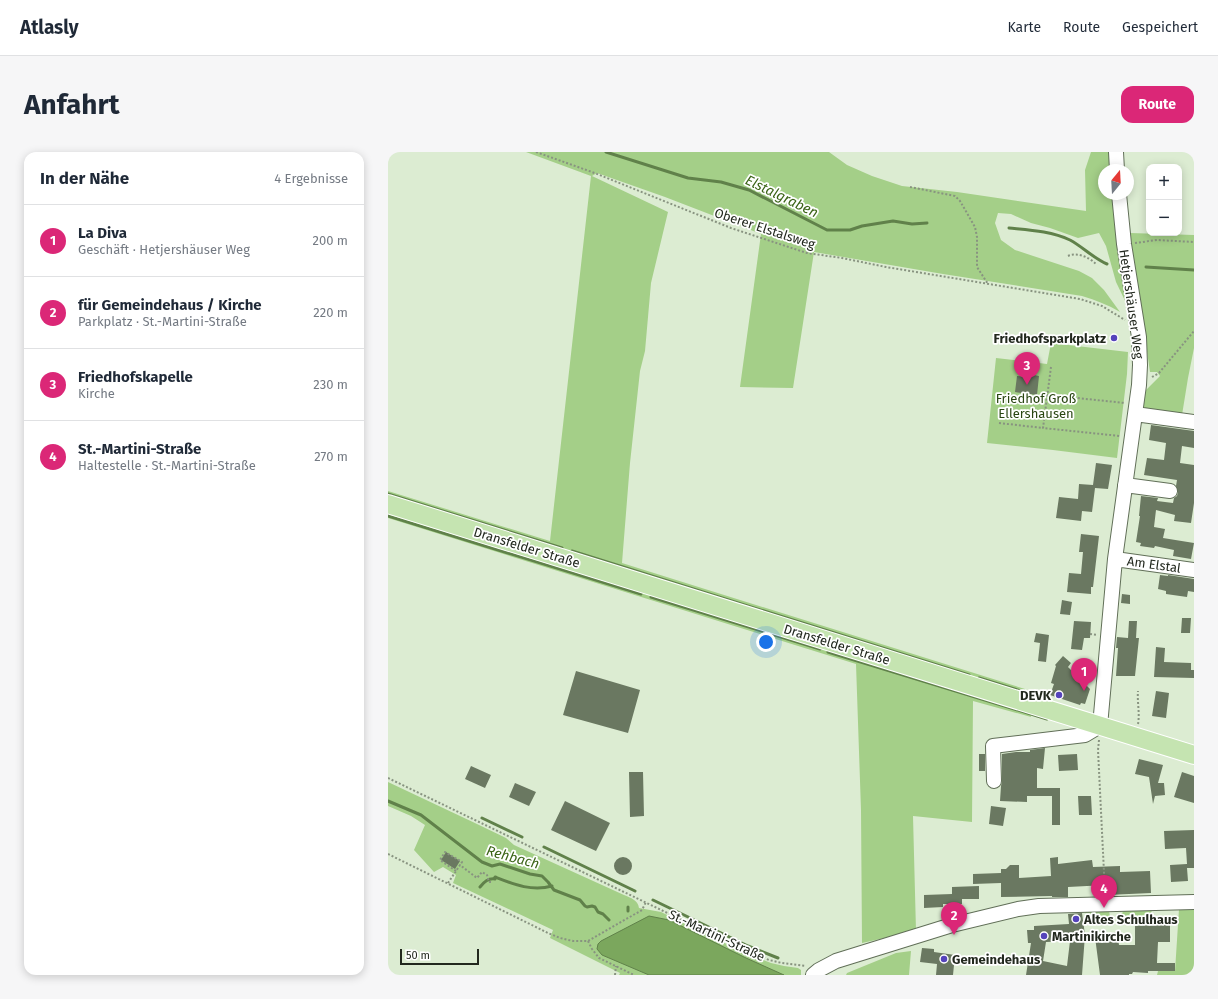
<!DOCTYPE html>
<html lang="de">
<head>
<meta charset="utf-8">
<style>
  body { margin:0; font-family:"Fira Sans",sans-serif; background:#f6f6f7; color:#1f2937 }
  .controls { position:absolute; right:12px; top:12px; display:grid; overflow:hidden; border-radius:8px; box-shadow:0 2px 10px #0003 }
  .controls button { width:36px; height:36px; display:grid; place-items:center; padding:0; border:0; border-bottom:1px solid #e0e1e3; background:#fff; color:#1f2937; font:20px sans-serif }
  .compass { position:absolute; left:710px; top:12px; width:36px; height:36px; border-radius:50%; background:#fff; box-shadow:0 2px 10px #0003; rotate:18deg }
  .scale { position:absolute; left:12px; bottom:10px; width:79px; box-sizing:border-box; padding-left:4px; border:2px solid #22281e; border-top:0; font-size:11px; line-height:14px; white-space:nowrap; color:#22281e; -webkit-text-stroke:3px #fff; paint-order:stroke }
  .you { position:absolute; left:378px; top:490px; width:14px; height:14px; margin:-10px; border:3px solid #fff; border-radius:50%; background:#1a73e8; box-shadow:0 0 0 6px #1a73e833 }
  .badge { display:grid; place-items:center; width:26px; height:26px; border-radius:50%; background:#db2777; color:#fff; font-size:13px; font-weight:700 }
  .pin { position:absolute; translate:-50% -33px; filter:drop-shadow(0 1px 2px #0008) }
  .pin::after { content:''; position:absolute; top:21px; width:14px; height:12px; background:inherit; clip-path:polygon(0 0,100% 0,50% 100%) }
  .list { margin:0; padding:0; list-style:none }
  h2 { display:flex; justify-content:space-between; align-items:center; height:52px; margin:0; padding:0 16px; font-size:17px }
  h2 small { font-size:13px; font-weight:400; color:#747a83 }
  .list li { display:grid; grid-template-columns:26px 1fr auto; gap:12px; align-items:center; box-sizing:border-box; height:72px; padding:0 16px; border-top:1px solid #e0e1e3 }
  .list b { display:block; font-size:15px; white-space:nowrap }
  .list p { margin:0; font-size:13px; white-space:nowrap; color:#747a83 }
  .list em { font-size:13px; font-style:normal; color:#747a83 }
  .map { position:relative; flex:none; width:806px; height:823px; overflow:hidden; border-radius:12px }
  header { display:flex; align-items:center; gap:24px; box-sizing:border-box; height:56px; padding:0 20px; background:#fff; border-bottom:1px solid #e0e1e3 }
  header strong { font-size:19px }
  nav { display:flex; gap:22px; margin-inline-start:auto; font-size:14px }
  .intro { display:flex; align-items:center; justify-content:space-between; box-sizing:border-box; height:96px; padding:0 24px }
  h1 { margin:0; font-size:28px }
  .button { padding:10px 18px; border-radius:12px; background:#db2777; color:#fff; font-size:14px; font-weight:700 }
  main { display:flex; gap:24px; padding:0 24px }
  aside { flex:1; background:#fff; border-radius:12px; box-shadow:0 2px 10px #0003 }
  .map>svg:first-child { display:block }
  .green { fill:#a4cf88 }
  .water { fill:#7ba75d; stroke:#60814a }
  .lines { fill:none; stroke-linecap:round; stroke-linejoin:round }
  .stream { stroke:#60814a; stroke-width:3 }
  .building { fill:#6a7861; fill-rule:evenodd }
  .minor-casing { stroke:#616f58; stroke-width:16 }
  .major-casing { stroke:#fff; stroke-width:20 }
  .path { stroke:#889380; stroke-width:2; stroke-dasharray:2 2; stroke-linecap:butt }
  .minor { stroke:#fff; stroke-width:14 }
  .major { stroke:#c5e4b1; stroke-width:18 }
  .poi-dot { fill:#5543bb; stroke:#fff; stroke-width:1.5 }
  .labels { text-anchor:middle; stroke-width:3.5; stroke-linejoin:round; paint-order:stroke }
  .street-label { font-size:13px; fill:#22281e; stroke:#fff }
  .poi-label { font-size:13px; font-weight:bold; fill:#22281e; stroke:#fff; text-anchor:start }
  .park-label { font-size:13px; fill:#294612; stroke:#fff }
  .water-label { font-size:14px; font-style:italic; fill:#3b6417; stroke:#fff }
</style>
</head>
<body>
<header>
<strong>Atlasly</strong>
<nav><a>Karte</a><a>Route</a><a>Gespeichert</a></nav>
</header>
<div class="intro"><h1>Anfahrt</h1><a class="button">Route</a></div>
<main>
<aside>
<h2>In der Nähe<small>4 Ergebnisse</small></h2>
<ul class="list">
<li><span class="badge">1</span><div><b>La Diva</b><p>Geschäft · Hetjershäuser Weg</p></div><em>200 m</em></li>
<li><span class="badge">2</span><div><b>für Gemeindehaus / Kirche</b><p>Parkplatz · St.-Martini-Straße</p></div><em>220 m</em></li>
<li><span class="badge">3</span><div><b>Friedhofskapelle</b><p>Kirche</p></div><em>230 m</em></li>
<li><span class="badge">4</span><div><b>St.-Martini-Straße</b><p>Haltestelle · St.-Martini-Straße</p></div><em>270 m</em></li>
</ul>
</aside>
<div class="map">
<svg width="806" height="823" viewBox="0 0 806 823">
  <rect width="100%" height="100%" fill="#dcecd2"/>
  <path class="green" d="M 138,0 L 441,0 L 459,13 L 484,24 L 514,34 L 569,40 L 698,59 L 697,18 L 703,0 L 723,0 L 724,18 L 716,18 L 716,42 L 726,42 L 741,157 L 728,130 L 718,94 L 711,81 L 690,86 L 662,76 L 643,71 L 623,62 L 610,61 L 607,71 L 613,88 L 627,98 L 691,119 L 704,126 L 716,138 L 732,160 C 720,153 708,148 694,144 L 555,122 L 426,100 L 405,236 L 352,235 L 373,82 L 277,45 L 209,21 L 204,24 L 280,60 L 263,131 L 257,199 L 252,219 L 242,311 L 234,411 L 637,537 L 639,545 L 0,346 L 0,339 L 162,389 L 203,24 Z
    M 742,81 L 806,83 L 806,196 L 800,226 L 794,263 L 753,258 L 757,239 L 772,224 L 769,220 L 762,220 Z
    M 663,191 L 740,200 L 739,222 L 729,306 L 665,298 L 599,291 L 608,206 L 659,212 Z
    M 0,359 L 642,559 L 643,565 L 585,549 L 584,670 L 525,664 L 528,779 L 474,791 L 473,658 L 468,512 L 0,366 Z
    M 0,630 L 89,672 L 118,686 L 126,693 L 236,743 C 243,746 250,748 251,756 L 273,760 L 353,799 L 383,811 L 396,814 L 410,816 L 413,818 L 413,823 L 231,823 L 232,821 L 162,786 L 165,778 L 65,731 L 68,723 L 55,715 L 46,720 L 26,698 L 37,673 L 23,664 L 0,654 Z
    M 765,757 L 761,764 L 758,766 L 734,769 L 733,762 L 737,758 Z
    M 791,757 L 806,757 L 806,823 L 769,823 L 770,819 L 787,819 Z
    M 721,758 L 722,766 L 699,769 L 697,759 Z
    M 523,799 L 521,823 L 458,823 L 459,821 L 508,801 Z"/>
  <path class="water" d="M 261,764 L 281,768 L 358,806 L 396,823 L 261,823 L 214,803 L 209,797 L 210,792 L 213,789 Z"/>
  <g class="lines">
    <path class="stream" d="M 218,0 L 300,26 L 333,30 L 361,38 L 439,78 L 462,78 L 474,74 L 505,69 L 524,72 L 539,71
      M 621,76 C 641,78 663,79 682,88 C 695,95 705,106 719,112
      M 758,115 L 806,118
      M 0,342 L 174,396
      M 0,364 L 253,442
      M 184,399 L 581,523
      M 263,445 L 432,497
      M 440,500 L 659,567
      M 591,526 L 655,546
      M 0,649 L 33,663 L 94,710 L 104,714 L 112,712 L 142,722 L 154,724 L 160,730 L 166,738 L 192,748 L 197,754 L 199,755 L 204,754 L 207,755 L 210,760 L 215,762 L 221,768
      M 94,666 L 134,685
      M 156,695 L 247,739
      M 92,735 C 96,730 100,726 107,727 L 107,725 C 125,732 144,740 164,734
      M 265,748 L 360,794 L 390,806
      M 240,755 L 240,759"/>
  </g>
  <path class="building" d="M 641,222 L 651,224 L 649,243 L 627,240 L 629,224 L 641,225 Z
    M 763,273 L 806,279 L 806,296 L 794,294 L 792,311 L 806,313 L 806,351 L 803,371 L 786,369 L 787,363 L 768,358 L 766,375 L 777,377 L 775,386 L 806,391 L 803,407 L 785,404 L 786,398 L 767,394 L 766,396 L 752,394 L 753,391 L 748,390 L 752,364 L 751,364 L 753,344 L 770,346 L 769,349 L 785,351 L 786,346 L 789,344 L 790,340 L 788,334 L 789,328 L 756,323 L 759,306 L 776,308 L 778,291 L 761,288 Z
    M 708,311 L 724,313 L 720,337 L 707,336 L 704,360 L 694,359 L 693,369 L 668,366 L 671,345 L 690,347 L 691,332 L 705,333 Z
    M 693,382 L 711,384 L 705,435 L 703,435 L 703,442 L 679,440 L 681,421 L 693,422 L 695,400 L 691,400 Z
    M 772,423 L 780,424 L 780,423 L 806,427 L 806,440 L 800,439 L 799,445 L 778,442 L 778,439 L 770,437 Z
    M 734,442 L 742,443 L 742,452 L 733,451 Z
    M 674,448 L 684,450 L 682,463 L 672,462 Z
    M 794,466 L 803,466 L 802,481 L 793,481 Z
    M 686,469 L 703,470 L 702,486 L 696,486 L 694,498 L 683,497 Z
    M 741,469 L 749,469 L 748,486 L 751,486 L 747,524 L 728,524 L 730,496 L 728,496 L 729,485 L 740,486 Z
    M 648,481 L 661,483 L 658,510 L 650,509 L 652,491 L 646,490 Z
    M 768,495 L 777,496 L 776,510 L 803,511 L 803,518 L 806,518 L 806,526 L 766,525 Z
    M 675,504 L 683,511 L 680,515 L 702,537 L 697,552 L 693,551 L 692,553 L 662,543 L 666,532 L 663,531 L 668,514 L 667,513 Z
    M 188,519 L 252,538 L 240,581 L 175,563 Z
    M 768,539 L 781,541 L 778,566 L 764,564 Z
    M 657,596 L 655,617 L 649,616 L 649,636 L 672,636 L 672,673 L 664,673 L 664,644 L 639,644 L 639,650 L 612,649 L 613,634 L 614,629 L 614,602 L 628,600 L 642,600 L 642,598 Z
    M 591,602 L 597,602 L 597,619 L 591,619 Z
    M 689,602 L 690,618 L 671,619 L 670,603 Z
    M 751,607 L 775,613 L 770,631 L 776,631 L 777,643 L 767,644 L 765,652 L 761,625 L 747,622 Z
    M 83,614 L 103,623 L 97,636 L 77,627 Z
    M 241,620 L 255,620 L 256,664 L 242,665 Z
    M 794,620 L 806,624 L 806,651 L 786,645 Z
    M 127,631 L 148,640 L 141,654 L 121,645 Z
    M 690,644 L 703,644 L 704,663 L 691,663 Z
    M 177,649 L 222,671 L 208,699 L 163,678 Z
    M 603,654 L 618,656 L 615,674 L 601,672 Z
    M 806,678 L 806,716 L 799,716 L 800,729 L 783,730 L 782,713 L 799,712 L 798,696 L 777,697 L 776,679 Z
    M 58,700 L 72,709 L 67,717 L 53,708 Z
    M 670,705 L 670,712 L 704,708 L 705,715 L 732,714 L 732,720 L 762,719 L 763,741 L 719,743 L 718,733 L 680,735 L 680,745 L 664,745 L 664,744 L 613,745 L 613,731 L 585,732 L 585,722 L 613,721 L 613,717 L 618,717 L 622,713 L 631,713 L 631,726 L 663,724 L 662,706 Z
    M226 714a9 9 0 1 1 18 0a9 9 0 1 1-18 0Z
    M 591,734 L 591,747 L 574,747 L 574,752 L 555,752 L 555,755 L 536,756 L 536,743 L 564,742 L 564,735 Z
    M 694,761 L 697,783 L 694,823 L 638,823 L 643,791 L 640,791 L 639,778 L 646,778 L 646,774 L 681,772 L 680,762 ZM 682,789 L 679,814 L 655,809 L 658,790 Z
    M 774,771 L 782,771 L 782,790 L 770,790 L 769,811 L 787,811 L 787,819 L 760,819 L 760,821 L 745,820 L 744,822 L 741,822 L 741,823 L 712,823 L 707,785 L 729,780 L 731,793 L 747,793 L 747,774 Z
    M 534,796 L 546,797 L 546,800 L 567,803 L 565,823 L 548,823 L 549,812 L 532,810 Z"/>
  <g class="lines">
    <defs>
      <path id="minor" d="M 728,0 L 729,18
        M 747,262 L 806,270
        M 737,333 L 782,339
        M 727,407 L 806,418
        M 606,629 L 605,594 L 697,583 L 712,574 L 727,407 L 751,233 L 752,213 L 751,185 L 736,92 L 731,42
        M 425,823 L 431,818 L 448,809 L 564,773 L 630,757 L 651,754 L 806,750"/>
      <path id="major" d="M 0,352 L 806,603"/>
    </defs>
    <use href="#minor" class="minor-casing"/>
    <use href="#major" class="major-casing"/>
    <path class="path" d="M 148,0 L 204,20 L 343,76 L 419,101 L 454,106 L 498,115 L 692,147 L 714,154 L 737,168
      M 522,35 L 567,44 L 572,49 L 587,75 L 589,85 L 589,115 L 600,132
      M 747,91 L 769,88 L 806,90
      M 680,104 C 689,100 701,105 708,112
      M 663,215 L 655,276 L 732,284
      M 764,225 L 771,221 L 806,179
      M 627,244 L 650,247 L 660,243 L 737,251
      M 611,271 L 655,276
      M 702,482 L 709,483
      M 750,572 C 752,561 749,550 750,539
      M 711,588 L 710,598 L 717,741
      M 0,626 L 356,798 L 381,808 L 394,811 L 418,814
      M 0,702 L 160,781 L 172,786 L 185,789 L 200,789 L 254,758 L 258,750
      M 68,719 L 52,708 L 57,700 L 74,710 L 72,713
      M 60,731 L 72,713 L 89,726 L 94,720 L 99,723 L 101,730 L 103,730
      M 200,789 L 204,797 L 211,806 L 246,823
      M 227,823 L 228,814"/>
    <use href="#minor" class="minor"/>
    <use href="#major" class="major"/>
  </g>
  <g class="poi-dot">
    <circle cx="726" cy="186" r="4"/>
    <circle cx="671" cy="543" r="4"/>
    <circle cx="688" cy="767" r="4"/>
    <circle cx="656" cy="784" r="4"/>
    <circle cx="556" cy="807" r="4"/>
  </g>
  <g class="labels">
    <g class="street-label">
      <text transform="translate(377 76) rotate(18)" y="5">Oberer Elstalsweg</text>
      <text transform="translate(744 152) rotate(82)" y="5">Hetjershäuser Weg</text>
      <text transform="translate(139 395) rotate(17)" y="5">Dransfelder Straße</text>
      <text transform="translate(766 412) rotate(8)" y="5">Am Elstal</text>
      <text transform="translate(449 492) rotate(17)" y="5">Dransfelder Straße</text>
      <text transform="translate(329 783) rotate(25)" y="5">St.-Martini-Straße</text>
    </g>
    <g class="poi-label">
      <text x="718" y="191" text-anchor="end">Friedhofsparkplatz</text>
      <text x="663" y="548" text-anchor="end">DEVK</text>
      <text x="696" y="772">Altes Schulhaus</text>
      <text x="664" y="789">Martinikirche</text>
      <text x="564" y="812">Gemeindehaus</text>
    </g>
    <g class="park-label">
      <text x="648" y="251">Friedhof Groß<tspan x="648" dy="15">Ellershausen</tspan></text>
    </g>
    <g class="water-label">
      <text transform="translate(394 44) rotate(26)" y="5">Elstalgraben</text>
      <text transform="translate(125 705) rotate(15)" y="5">Rehbach</text>
    </g>
  </g>
</svg>
<div class="controls">
<button>+</button>
<button>−</button>
</div>
<svg class="compass" viewBox="-18 -18 36 36"><path d="M0-13l5 13h-10z" fill="#e53935"/><path d="M0 13l5-13h-10z" fill="#747a83"/></svg>
<div class="scale">50 m</div>
<div class="you"></div>
<div class="pin badge" style="left:696px;top:539px">1</div>
<div class="pin badge" style="left:566px;top:783px">2</div>
<div class="pin badge" style="left:639px;top:233px">3</div>
<div class="pin badge" style="left:716px;top:756px">4</div>
</div>
</main>
</body>
</html>
